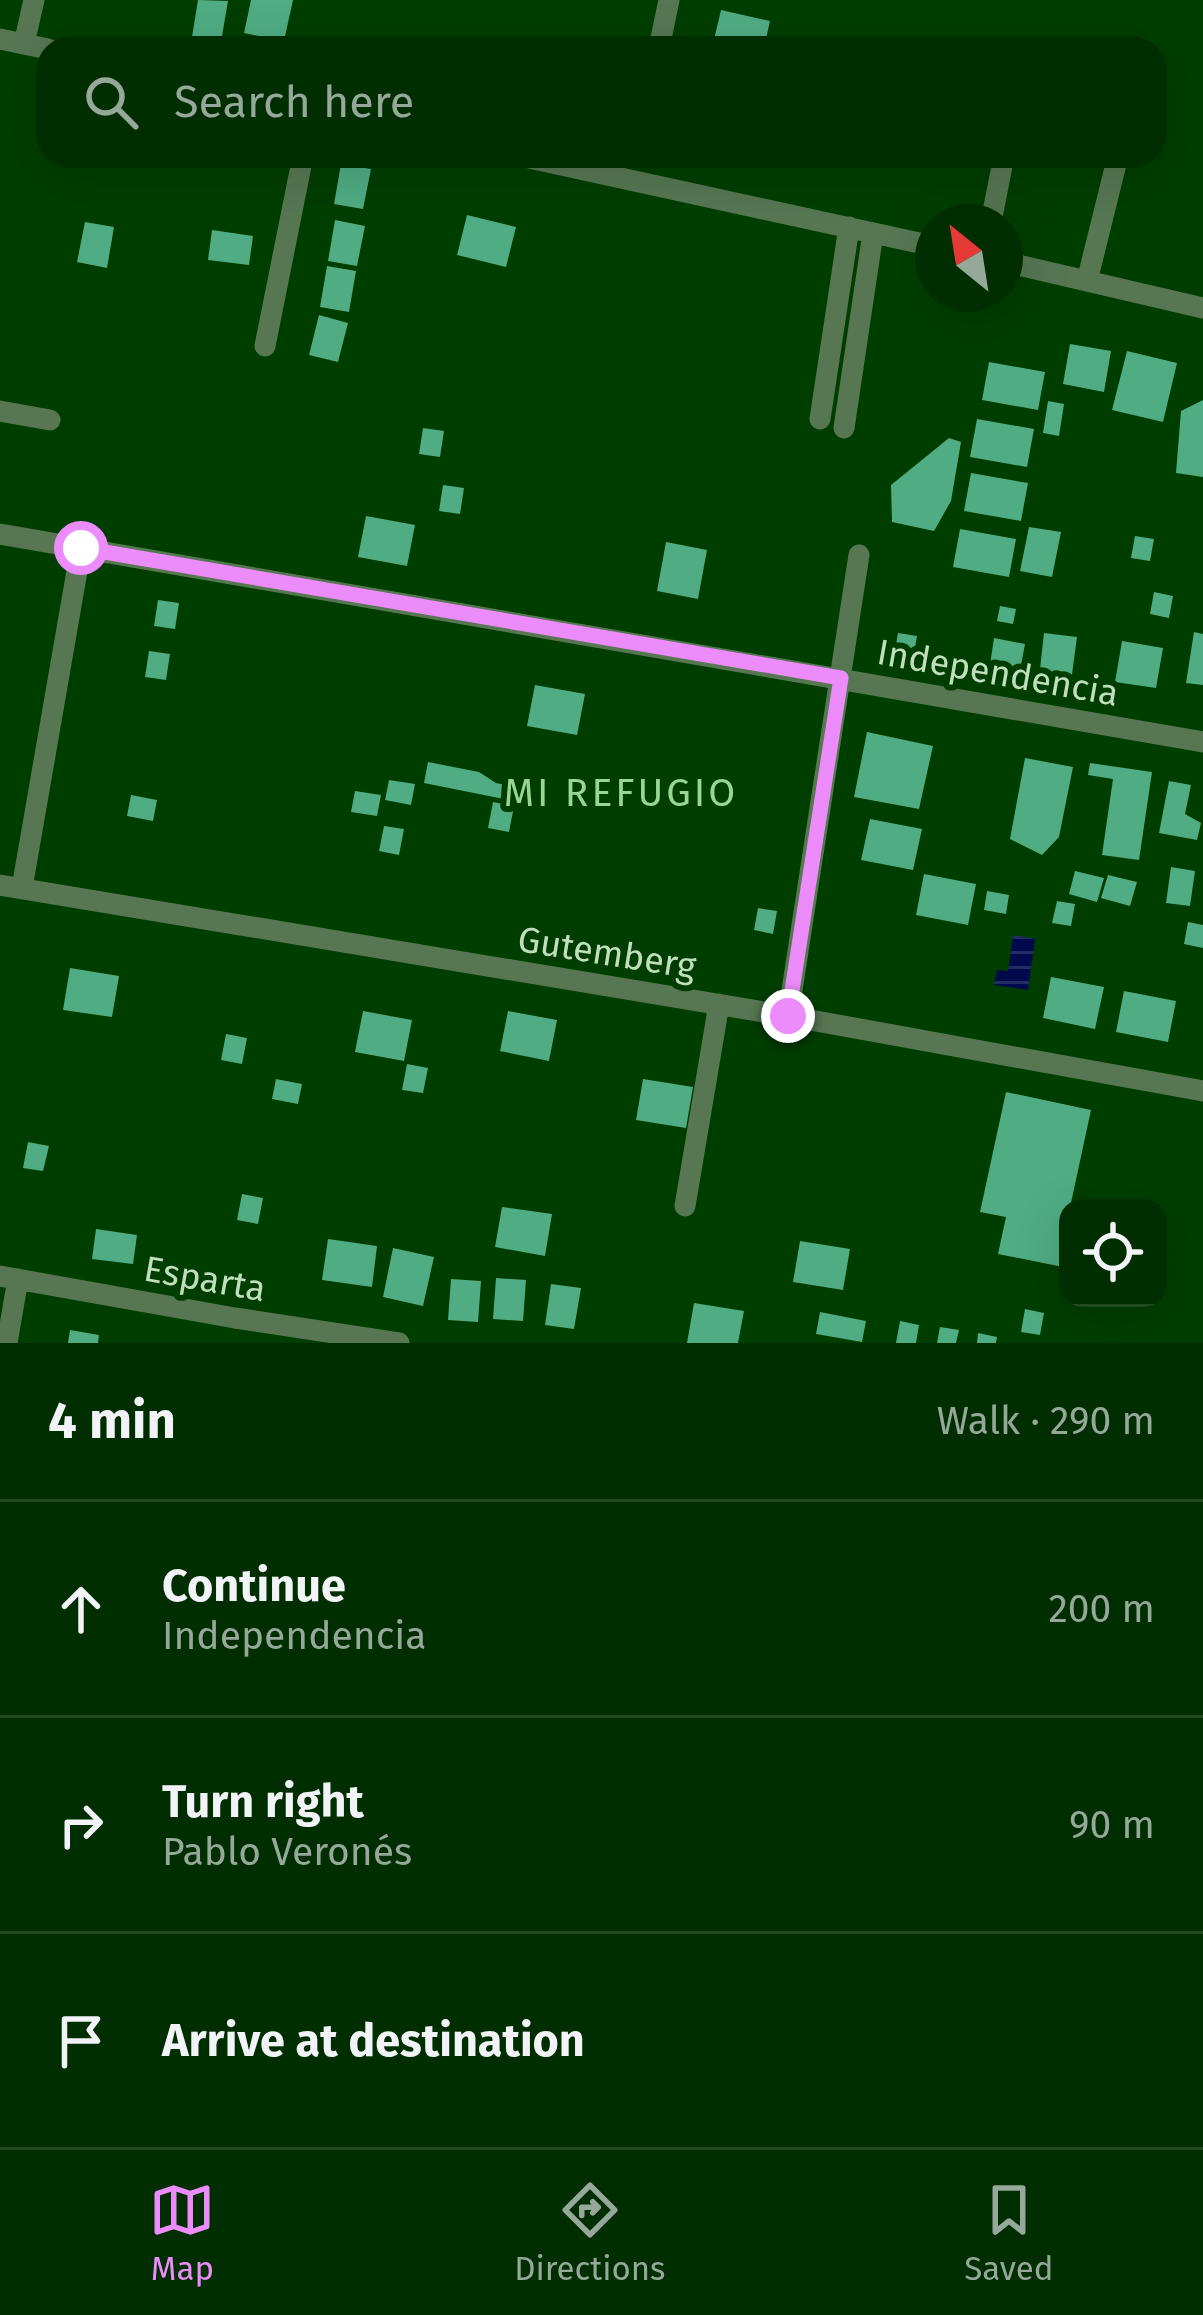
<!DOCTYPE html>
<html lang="en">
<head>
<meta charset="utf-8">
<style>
  body { margin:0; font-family:"Fira Sans",sans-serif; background:#0a360a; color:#f1f3f6 }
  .controls { position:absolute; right:36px; bottom:36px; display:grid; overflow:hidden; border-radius:24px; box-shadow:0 12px 48px #0002 }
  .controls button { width:108px; height:108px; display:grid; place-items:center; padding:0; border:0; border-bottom:3px solid #224a22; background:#002e00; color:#f1f3f6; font:60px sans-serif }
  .compass { position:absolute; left:915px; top:204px; width:108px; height:108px; border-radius:50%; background:#002e00; box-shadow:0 12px 48px #0002; rotate:330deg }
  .stop { position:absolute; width:36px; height:36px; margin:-27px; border:9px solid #ec8cfa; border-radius:50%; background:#fff }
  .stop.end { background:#ec8cfa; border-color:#fff; box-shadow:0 3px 12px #0008 }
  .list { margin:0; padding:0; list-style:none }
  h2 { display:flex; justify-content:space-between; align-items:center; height:156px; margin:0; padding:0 48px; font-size:51px }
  h2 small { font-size:39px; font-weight:400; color:#95a899 }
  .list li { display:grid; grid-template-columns:78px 1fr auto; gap:36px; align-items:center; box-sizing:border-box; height:216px; padding:0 48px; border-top:3px solid #224a22 }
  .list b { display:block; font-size:45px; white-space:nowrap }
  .list p { margin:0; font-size:39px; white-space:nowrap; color:#95a899 }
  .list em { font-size:39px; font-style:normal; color:#95a899 }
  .icon { flex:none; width:66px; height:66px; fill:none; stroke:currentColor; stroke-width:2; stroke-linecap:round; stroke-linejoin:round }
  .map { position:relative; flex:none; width:1203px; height:1343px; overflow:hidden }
  .search { position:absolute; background:#002e00; box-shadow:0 12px 48px #0002; left:36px; right:36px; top:36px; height:132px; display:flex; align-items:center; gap:30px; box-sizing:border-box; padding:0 42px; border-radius:36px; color:#95a899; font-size:45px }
  .sheet { height:804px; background:#002e00 }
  nav { display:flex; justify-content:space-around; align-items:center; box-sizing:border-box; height:168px; border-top:3px solid #224a22; background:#002e00; font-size:33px; color:#95a899 }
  nav a { display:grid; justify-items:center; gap:6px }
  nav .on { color:#ec8cfa }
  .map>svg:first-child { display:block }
  .water { fill:url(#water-rules) }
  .building { fill:#4fac83 }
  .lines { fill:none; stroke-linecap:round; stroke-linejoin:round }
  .street { stroke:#567752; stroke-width:21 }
  .route { stroke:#ec8cfa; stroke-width:15 }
  .labels { text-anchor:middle; stroke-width:12; stroke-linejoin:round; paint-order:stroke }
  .street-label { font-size:36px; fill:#c1debe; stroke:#003e00 }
  .neighbourhood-label { font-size:39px; letter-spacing:3px; fill:#99d593; stroke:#003e00 }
</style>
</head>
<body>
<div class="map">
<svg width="1203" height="1343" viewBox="0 0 1203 1343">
  <defs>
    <pattern id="water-rules" width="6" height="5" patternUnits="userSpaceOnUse" patternTransform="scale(3)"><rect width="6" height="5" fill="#00094c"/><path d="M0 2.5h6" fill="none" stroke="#232c64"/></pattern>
  </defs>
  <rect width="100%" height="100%" fill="#003e00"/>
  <path class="water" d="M 1013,935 L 1035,939 L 1028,990 L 994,985 L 997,970 L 1008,971 Z"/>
  <path class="building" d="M 198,0 L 228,1 L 221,42 L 192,37 Z
    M 251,0 L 293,0 L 284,41 L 244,33 Z
    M 721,10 L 770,21 L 764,48 L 712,48 Z
    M 299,38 L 340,44 L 340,48 L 298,48 Z
    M 341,164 L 371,169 L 363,209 L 334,204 Z
    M 467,215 L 516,227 L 506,267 L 457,255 Z
    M 335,220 L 365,226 L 357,266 L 328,261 Z
    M 85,222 L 114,227 L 107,268 L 77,262 Z
    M 212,230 L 253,236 L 249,265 L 208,260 Z
    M 327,266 L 356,271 L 349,312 L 320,307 Z
    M 319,315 L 348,323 L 338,362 L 309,355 Z
    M 1070,344 L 1111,351 L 1104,392 L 1063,384 Z
    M 1127,351 L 1177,363 L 1163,422 L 1112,410 Z
    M 989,362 L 1045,372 L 1038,410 L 982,400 Z
    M 1203,400 L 1203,477 L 1176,473 L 1181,411 Z
    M 1048,401 L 1064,404 L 1059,436 L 1043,433 Z
    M 977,419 L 1034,429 L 1027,467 L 970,457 Z
    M 423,428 L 444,431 L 440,457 L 419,454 Z
    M 949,438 L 961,442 L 951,501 L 934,531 L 892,522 L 891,485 Z
    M 971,473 L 1028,483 L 1021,521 L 964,511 Z
    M 443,485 L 464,488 L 460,514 L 439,511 Z
    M 366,516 L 415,525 L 407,566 L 358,557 Z
    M 1029,527 L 1061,532 L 1052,577 L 1020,571 Z
    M 960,529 L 1016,539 L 1009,577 L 953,567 Z
    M 1135,536 L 1154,539 L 1150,561 L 1131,558 Z
    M 666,542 L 707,550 L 698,599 L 657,591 Z
    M 1154,592 L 1173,596 L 1169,618 L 1150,614 Z
    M 158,600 L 179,603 L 175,629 L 154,626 Z
    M 1000,606 L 1016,609 L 1013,624 L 997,621 Z
    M 1194,632 L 1203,634 L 1203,685 L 1186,683 Z
    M 898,633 L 917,636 L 913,659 L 894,655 Z
    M 1044,633 L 1077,637 L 1071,682 L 1039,678 Z
    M 994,638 L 1025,644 L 1020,671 L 990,665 Z
    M 1122,641 L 1163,648 L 1156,688 L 1115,682 Z
    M 149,651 L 170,654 L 166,680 L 145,677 Z
    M 535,685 L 585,694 L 577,735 L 527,726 Z
    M 867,732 L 933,746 L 919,809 L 854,797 Z
    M 1025,758 L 1073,767 L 1059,837 L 1042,855 L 1010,839 Z
    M 428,762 L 479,772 L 496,783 L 520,788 L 522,782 L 548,787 L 544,807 L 424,783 Z
    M 1090,763 L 1152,772 L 1139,860 L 1102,855 L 1113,779 L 1088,775 Z
    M 389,780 L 415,784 L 411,805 L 385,800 Z
    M 1169,781 L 1191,785 L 1185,814 L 1201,823 L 1197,840 L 1159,833 Z
    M 355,791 L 381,795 L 377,816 L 351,812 Z
    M 131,795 L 157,800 L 153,821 L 127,816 Z
    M 493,802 L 514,806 L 509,832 L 488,828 Z
    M 870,819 L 922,829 L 913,870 L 861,860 Z
    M 384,826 L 404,829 L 399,855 L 379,851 Z
    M 1171,867 L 1195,871 L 1190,906 L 1166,903 Z
    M 1075,871 L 1104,878 L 1097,902 L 1069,894 Z
    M 924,874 L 976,884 L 968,925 L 916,915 Z
    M 1108,875 L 1137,882 L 1130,906 L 1101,898 Z
    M 987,891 L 1009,895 L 1006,914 L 984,910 Z
    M 1057,901 L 1075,904 L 1071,926 L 1052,923 Z
    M 758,908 L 777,911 L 773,934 L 754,930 Z
    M 1188,922 L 1203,925 L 1203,948 L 1184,944 Z
    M 70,968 L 119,976 L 112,1017 L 63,1010 Z
    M 1051,977 L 1104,987 L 1095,1029 L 1043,1018 Z
    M 1124,991 L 1176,1001 L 1168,1042 L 1116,1032 Z
    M 363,1011 L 412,1020 L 404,1061 L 355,1052 Z
    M 508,1011 L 557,1020 L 549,1061 L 500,1051 Z
    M 226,1034 L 247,1038 L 242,1064 L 221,1060 Z
    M 407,1064 L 428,1068 L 423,1093 L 402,1090 Z
    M 276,1079 L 302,1084 L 298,1104 L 272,1099 Z
    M 643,1079 L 693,1087 L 686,1128 L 636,1120 Z
    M 1006,1092 L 1091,1110 L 1071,1203 L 1074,1208 L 1068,1208 L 1068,1268 L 998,1254 L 1006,1217 L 980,1212 Z
    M 28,1142 L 49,1146 L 43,1171 L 23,1168 Z
    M 242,1194 L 263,1198 L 258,1224 L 237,1220 Z
    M 502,1207 L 552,1214 L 545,1256 L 495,1247 Z
    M 96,1229 L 137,1235 L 133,1264 L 92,1259 Z
    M 328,1239 L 377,1246 L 372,1287 L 322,1280 Z
    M 800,1241 L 850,1249 L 843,1290 L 793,1282 Z
    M 393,1248 L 434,1257 L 423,1306 L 383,1297 Z
    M 496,1278 L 526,1280 L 523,1321 L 493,1319 Z
    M 451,1279 L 481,1281 L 478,1322 L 448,1320 Z
    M 551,1284 L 581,1288 L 574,1329 L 545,1325 Z
    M 694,1303 L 744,1311 L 738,1343 L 687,1343 Z
    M 1025,1309 L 1044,1313 L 1040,1335 L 1021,1332 Z
    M 820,1312 L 866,1321 L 862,1342 L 816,1334 Z
    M 900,1321 L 919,1325 L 916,1343 L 896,1343 Z
    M 940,1327 L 959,1330 L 956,1343 L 937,1343 Z
    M 70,1330 L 99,1335 L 98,1343 L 68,1343 Z
    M 978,1333 L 997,1337 L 996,1343 L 977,1343 Z"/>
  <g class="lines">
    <path class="street" d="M 0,39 L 48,49
      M 24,44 L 34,0
      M 659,48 L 669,0
      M 520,156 L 933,246
      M 991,222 L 1004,156
      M 1005,262 L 1203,308
      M 1087,281 L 1118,156
      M 265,346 L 303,156
      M 0,411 L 50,420
      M 820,419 L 849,227
      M 844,428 L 873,233
      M 0,534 L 1203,742
      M 0,885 L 788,1016 L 1203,1091
      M 22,888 L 81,548
      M 788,1016 L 859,555
      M 685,1206 L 719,1004
      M 0,1276 L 235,1318 L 399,1343
      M 7,1343 L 18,1279"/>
  </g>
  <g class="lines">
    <path class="route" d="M 81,548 L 841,678 L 788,1016"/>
  </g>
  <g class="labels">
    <g class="street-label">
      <text transform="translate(998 672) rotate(10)" y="13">Independencia</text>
      <text transform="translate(607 952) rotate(9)" y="13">Gutemberg</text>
      <text transform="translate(205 1278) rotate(10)" y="13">Esparta</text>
    </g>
    <g class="neighbourhood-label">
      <text x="621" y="806">MI REFUGIO</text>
    </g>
  </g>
</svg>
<div class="controls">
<button><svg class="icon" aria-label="locate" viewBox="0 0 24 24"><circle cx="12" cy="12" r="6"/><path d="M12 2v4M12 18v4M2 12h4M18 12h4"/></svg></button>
</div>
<svg class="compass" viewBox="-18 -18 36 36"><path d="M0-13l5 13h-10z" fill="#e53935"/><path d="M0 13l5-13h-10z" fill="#95a899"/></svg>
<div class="stop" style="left:81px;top:548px"></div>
<div class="stop end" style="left:788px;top:1016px"></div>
<div class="search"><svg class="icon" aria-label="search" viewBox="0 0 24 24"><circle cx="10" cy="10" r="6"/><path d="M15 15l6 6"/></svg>Search here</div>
</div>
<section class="sheet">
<h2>4 min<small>Walk · 290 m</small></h2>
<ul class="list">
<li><svg class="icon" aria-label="ahead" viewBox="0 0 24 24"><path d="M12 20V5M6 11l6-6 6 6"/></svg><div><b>Continue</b><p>Independencia</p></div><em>200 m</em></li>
<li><svg class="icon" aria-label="right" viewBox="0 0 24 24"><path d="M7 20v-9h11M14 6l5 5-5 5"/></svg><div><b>Turn right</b><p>Pablo Veronés</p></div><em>90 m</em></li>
<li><svg class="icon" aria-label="arrive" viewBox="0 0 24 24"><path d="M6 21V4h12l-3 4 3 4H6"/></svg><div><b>Arrive at destination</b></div></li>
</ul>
</section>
<nav>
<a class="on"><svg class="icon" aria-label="map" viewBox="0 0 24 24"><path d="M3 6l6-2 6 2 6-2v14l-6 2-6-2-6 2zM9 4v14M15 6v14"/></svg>Map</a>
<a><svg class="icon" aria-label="directions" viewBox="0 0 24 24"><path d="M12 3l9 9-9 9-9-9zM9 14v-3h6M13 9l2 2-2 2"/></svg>Directions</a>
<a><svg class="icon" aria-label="saved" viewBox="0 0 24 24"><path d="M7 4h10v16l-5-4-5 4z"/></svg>Saved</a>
</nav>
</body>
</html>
